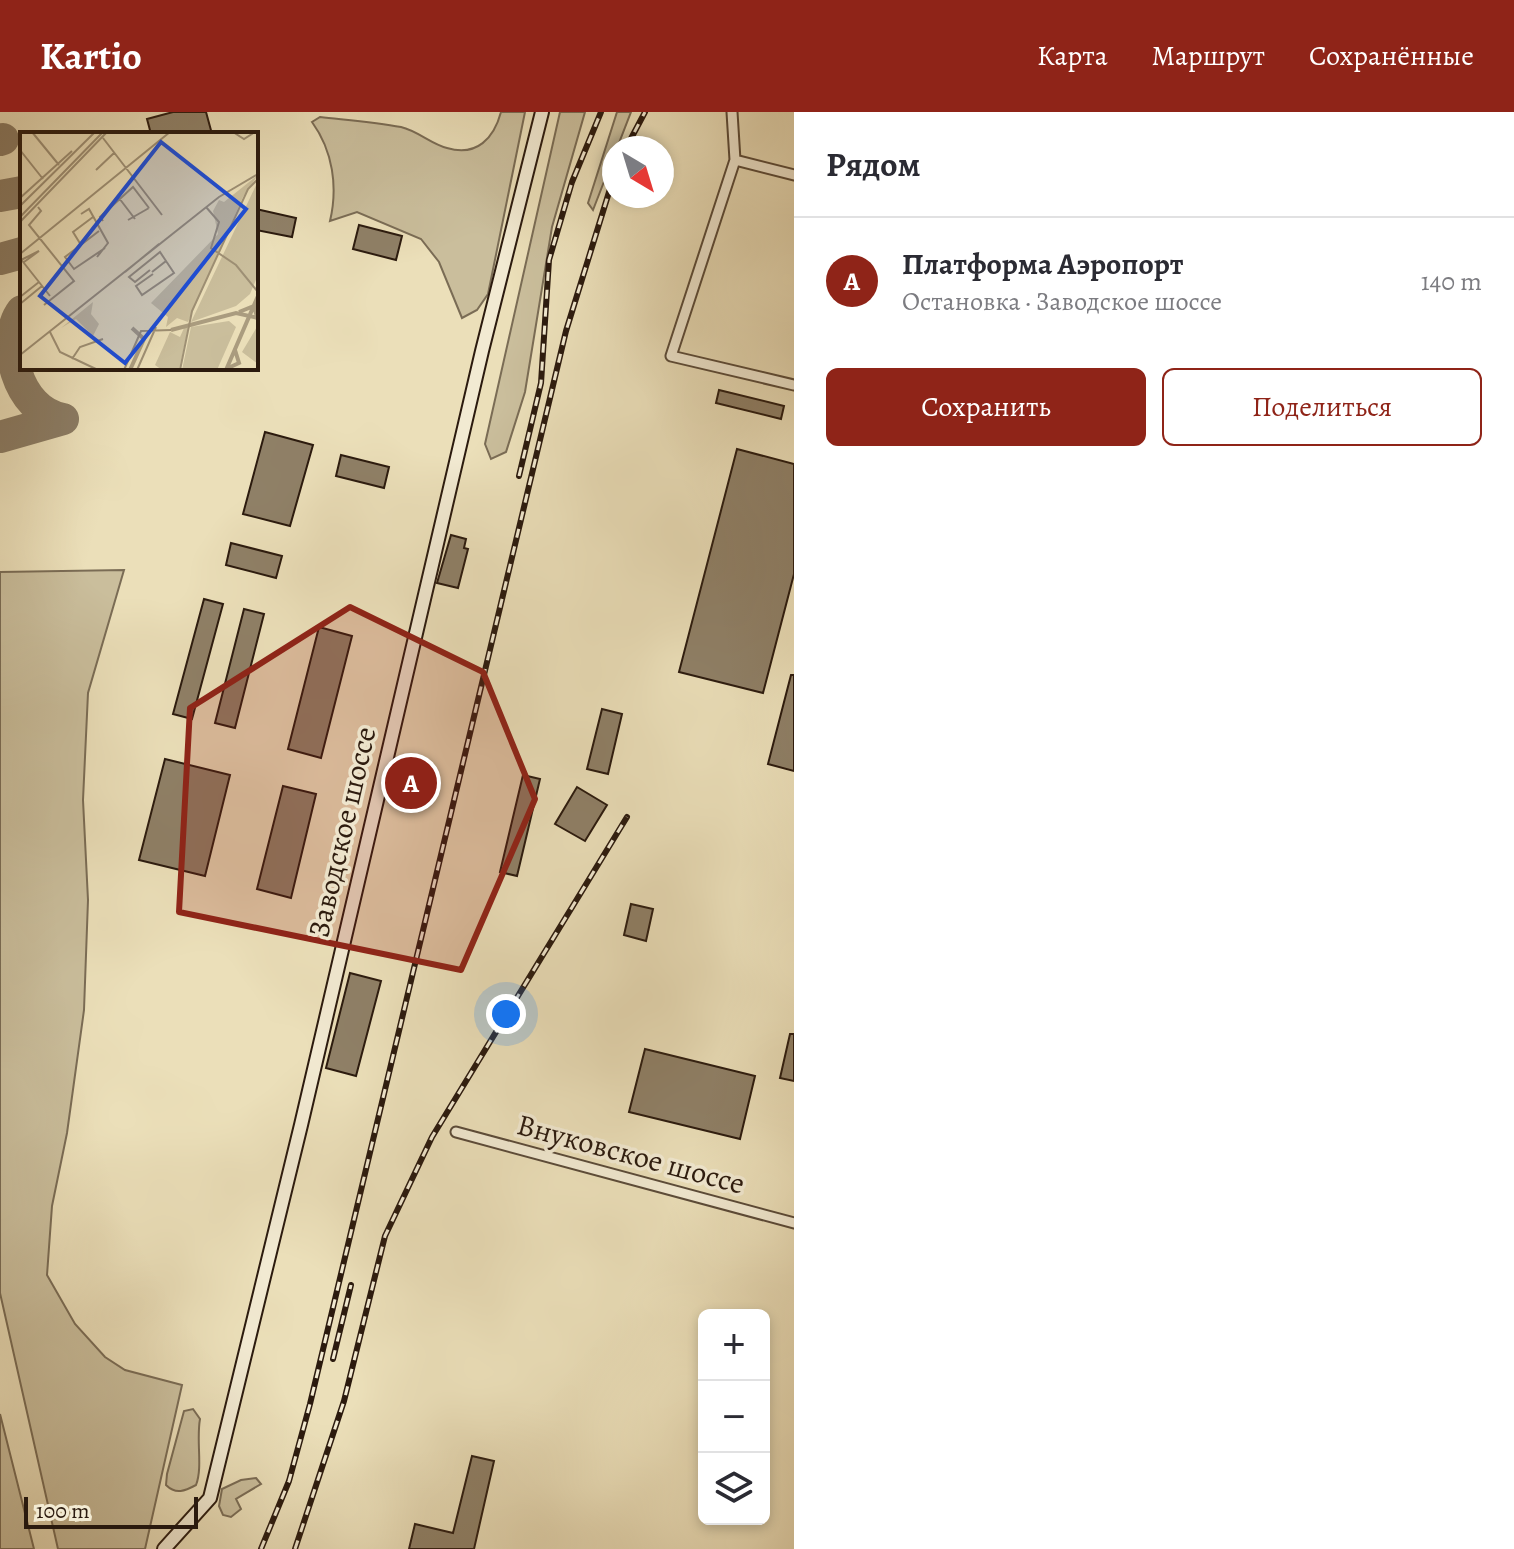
<!DOCTYPE html>
<html lang="ru">
<head>
<meta charset="utf-8">
<style>
  body { margin:0; font-family:Alegreya,serif; background:#f7f7f7; color:#2b2b33 }
  .controls { position:absolute; right:24px; bottom:24px; display:grid; overflow:hidden; border-radius:12px; box-shadow:0 4px 12px #0003 }
  .controls button { width:72px; height:72px; display:grid; place-items:center; padding:0; border:0; border-bottom:2px solid #e1e1e2; background:#fff; color:#2b2b33; font:40px sans-serif }
  .compass { position:absolute; left:602px; top:24px; width:72px; height:72px; border-radius:50%; background:#fff; box-shadow:0 4px 12px #0003; rotate:142deg }
  .scale { position:absolute; left:24px; bottom:20px; width:174px; box-sizing:border-box; padding-left:8px; border:4px solid #2b1a0e; border-top:0; font-size:22px; line-height:28px; white-space:nowrap; color:#2b1a0e; -webkit-text-stroke:6px #f2ead2; paint-order:stroke }
  .you { position:absolute; left:506px; top:902px; width:28px; height:28px; margin:-20px; border:6px solid #fff; border-radius:50%; background:#1a73e8; box-shadow:0 0 0 12px #1a73e833 }
  .badge { display:grid; place-items:center; width:52px; height:52px; border-radius:50%; background:#8f2418; color:#fff; font-size:26px; font-weight:700 }
  .pin { position:absolute; translate:-50% -50%; border:4px solid #fff; box-shadow:0 2px 8px #0006 }
  .list { margin:0; padding:0; list-style:none }
  h2 { display:flex; justify-content:space-between; align-items:center; height:104px; margin:0; padding:0 32px; font-size:34px }
  h2 small { font-size:26px; font-weight:400; color:#7c7c81 }
  .list li { display:grid; grid-template-columns:52px 1fr auto; gap:24px; align-items:center; box-sizing:border-box; height:128px; padding:0 32px; border-top:2px solid #e1e1e2 }
  .list b { display:block; font-size:30px; white-space:nowrap }
  .list p { margin:0; font-size:26px; white-space:nowrap; color:#7c7c81 }
  .list em { font-size:26px; font-style:normal; color:#7c7c81 }
  .actions { display:flex; gap:16px; padding:24px 32px }
  .actions a { flex:1; padding:18px 0; border:2px solid #8f2418; border-radius:12px; text-align:center; font-size:28px; color:#8f2418 }
  .actions .main { background:#8f2418; color:#fff }
  .icon { flex:none; width:44px; height:44px; fill:none; stroke:currentColor; stroke-width:2; stroke-linecap:round; stroke-linejoin:round }
  .map { position:relative; flex:none; width:794px; height:1437px; overflow:hidden }
  header { display:flex; align-items:center; gap:48px; box-sizing:border-box; height:112px; padding:0 40px; background:#8f2418; color:#fff }
  header strong { font-size:38px }
  nav { display:flex; gap:44px; margin-inline-start:auto; font-size:28px }
  main { display:flex }
  aside { flex:1; background:#fff }
  .map>svg:first-child { display:block }
  .green { fill:#cabe9c; stroke:#7a6c55; stroke-width:2 }
  .lines { fill:none; stroke-linecap:round; stroke-linejoin:round }
  .taxiway { stroke:#8b7c64; stroke-width:32 }
  .building { fill:#8f8067; stroke:#2b1a0e; stroke-width:2 }
  .street-casing { stroke:#5b4b39; stroke-width:13 }
  .secondary-casing { stroke:#2b1a0e; stroke-width:16 }
  .street { stroke:#f2ead2; stroke-width:9 }
  .secondary { stroke:#f2ead2; stroke-width:12 }
  .rail-casing { stroke:#2b1a0e; stroke-width:6 }
  .rail { stroke:#f2ead2; stroke-width:3; stroke-dasharray:9; stroke-linecap:butt }
  .marked { fill:#8f2418; fill-opacity:0.2; stroke:#8f2418; stroke-width:6; stroke-linejoin:round }
  .labels { text-anchor:middle; stroke-width:7; stroke-linejoin:round; paint-order:stroke }
  .street-label { font-size:30px; fill:#2b1a0e; stroke:#f2ead2 }
  .inset-river { fill:none; stroke:#aa9c7f; stroke-width:4 }
  .inset-road { fill:none; stroke:#9e9075; stroke-width:2 }
  .view { fill:#1d4ed8; fill-opacity:0.15; stroke:#1d4ed8; stroke-width:4 }
  .inset-edge { fill:none; stroke:#2b1a0e; stroke-width:4 }
</style>
</head>
<body>
<header>
<strong>Kartio</strong>
<nav><a>Карта</a><a>Маршрут</a><a>Сохранённые</a></nav>
</header>
<main>
<div class="map">
<svg width="794" height="1437" viewBox="0 0 794 1437">
  <rect width="100%" height="100%" fill="#ebdfb9"/>
  <filter id="stains"><feTurbulence type="fractalNoise" baseFrequency=".0025" numOctaves="4"/><feColorMatrix values="0 0 0 0 .2 0 0 0 0 .09 0 0 0 0 .02 0 0 0 .5 -.17"/></filter>
  <radialGradient id="worn" r=".72"><stop offset=".6" stop-color="#630" stop-opacity="0"/><stop offset="1" stop-color="#630" stop-opacity=".3"/></radialGradient>
  <path class="green" d="M 501,0 L 525,0 L 488,182 L 477,198 L 462,206 L 439,150 L 421,127 L 357,100 L 330,109 C 338,75 333,39 312,10 L 320,5 C 347,8 375,10 401,15 C 418,19 431,32 447,36 C 477,45 494,26 501,0 Z
    M 560,0 L 585,0 L 552,115 L 525,280 L 506,340 L 491,347 L 485,332 Z
    M 617,0 L 631,0 L 593,98 L 588,91 Z
    M 124,458 L 88,581 L 83,688 L 88,788 L 84,898 L 67,1021 L 52,1094 L 47,1163 L 75,1212 L 105,1245 L 125,1258 L 182,1273 L 145,1437 L 58,1437 L 0,1181 L 0,460 Z
    M 193,1297 L 200,1307 C 196,1329 203,1355 196,1373 C 185,1379 176,1383 166,1373 L 167,1362 L 184,1299 Z
    M 0,1302 L 34,1437 L 0,1437 Z
    M 256,1366 L 261,1372 L 236,1387 L 241,1397 L 231,1405 L 223,1403 L 219,1394 L 222,1377 L 241,1368 Z"/>
  <g class="lines">
    <path class="taxiway" d="M 0,28 L 3,27
      M 0,84 L 22,80
      M 0,147 L 22,141
      M 22,199 C 0,228 16,299 63,307
      M 0,325 L 63,307"/>
  </g>
  <path class="building" d="M 173,0 L 206,0 L 212,22 L 151,22 L 147,7 Z
    M 256,97 L 296,106 L 292,125 L 256,118 Z
    M 359,113 L 402,124 L 396,148 L 353,137 Z
    M 719,278 L 784,294 L 781,307 L 716,291 Z
    M 265,320 L 313,333 L 290,414 L 243,402 Z
    M 737,337 L 794,352 L 794,462 L 763,581 L 679,560 Z
    M 341,343 L 389,355 L 384,376 L 336,364 Z
    M 451,423 L 466,427 L 464,436 L 468,437 L 458,476 L 437,471 Z
    M 231,431 L 282,444 L 276,466 L 226,453 Z
    M 204,487 L 223,492 L 192,607 L 173,602 Z
    M 244,497 L 264,502 L 235,616 L 215,611 Z
    M 319,515 L 352,524 L 321,646 L 288,637 Z
    M 791,563 L 794,563 L 794,659 L 768,652 Z
    M 602,597 L 622,602 L 608,662 L 587,657 Z
    M 165,647 L 230,663 L 205,764 L 139,748 Z
    M 523,663 L 540,667 L 517,764 L 500,760 Z
    M 283,674 L 316,682 L 291,786 L 257,777 Z
    M 577,675 L 607,693 L 585,729 L 555,712 Z
    M 631,792 L 653,797 L 646,829 L 624,823 Z
    M 350,861 L 381,869 L 356,964 L 326,956 Z
    M 790,922 L 794,922 L 794,969 L 780,966 Z
    M 645,937 L 755,964 L 740,1027 L 629,1000 Z
    M 472,1344 L 494,1349 L 474,1437 L 409,1437 L 415,1412 L 453,1421 Z"/>
  <g class="lines">
    <defs>
      <path id="street" d="M 732,0 L 735,48 L 671,244 L 794,273
        M 735,48 L 794,63
        M 456,1020 L 794,1111"/>
      <path id="secondary" d="M 164,1437 L 210,1386 L 301,1013 L 482,239 L 542,0"/>
    </defs>
    <use href="#street" class="street-casing"/>
    <use href="#secondary" class="secondary-casing"/>
    <use href="#street" class="street"/>
    <use href="#secondary" class="secondary"/>
    <defs>
      <path id="rail" d="M 626,36 L 645,0
        M 519,364 L 541,271 L 549,148 L 572,70 L 601,0
        M 333,1247 L 351,1173
        M 261,1437 L 289,1369 L 310,1292 L 566,219 L 614,64
        M 295,1437 L 344,1289 L 385,1124 L 432,1025 L 627,705"/>
    </defs>
    <use href="#rail" class="rail-casing"/>
    <use href="#rail" class="rail"/>
  </g>
  <path class="marked" d="M 350,495 L 483,560 L 535,687 L 461,858 L 179,800 L 190,596 Z"/>
  <g class="labels">
    <g class="street-label">
      <text transform="translate(342 720) rotate(-77)" y="10">Заводское шоссе</text>
      <text transform="translate(631 1042) rotate(15)" y="10">Внуковское шоссе</text>
    </g>
  </g>
  <g transform="translate(20 20)">
    <rect width="238" height="238" fill="#ebdfb9"/>
    <path d="M 238,43 L 223,65 L 168,190 L 157,186 L 146,195 L 148,185 L 131,171 L 198,102 L 193,79 L 199,68 L 204,70 ZM 238,49 L 238,143 L 230,162 L 216,174 L 171,190 ZM 73,170 L 71,182 L 79,192 L 73,204 L 56,187 L 41,196 ZM 209,189 L 216,195 L 197,238 L 162,238 L 171,195 ZM 238,193 L 238,232 L 222,220 ZM 164,196 L 168,196 L 159,238 L 142,238 L 135,233 L 150,200 L 160,205 Z" fill="#cabe9c"/>
    <path class="inset-river" d="M 219,180 L 234,174 L 237,185M 151,198 L 216,181 L 238,186M 206,237 L 219,231 L 215,218M 110,238 L 124,207 L 112,196M 206,238 L 238,164"/>
    <path class="inset-road" d="M 12,0 L 39,33M 213,0 L 224,7 L 235,0M 83,6 L 142,83M 0,18 L 23,47M 76,38 L 94,21M 0,66 L 52,19M 99,66 L 115,87M 0,74 L 75,0M 18,75 L 21,79 L 9,93 L 54,149 L 24,173M 186,75 L 199,90 L 191,116 L 216,133 L 238,160M 61,82 L 69,77 L 88,111 L 77,125M 0,85 L 83,0M 108,88 L 129,76M 83,89 L 80,85 L 113,55 L 129,76M 0,90 L 87,0M 79,99 L 45,125 L 54,137 L 85,116M 61,113 L 53,100 L 73,85M 0,122 L 150,0M 0,126 L 30,164M 1,128 L 19,119 L 4,130M 130,138 L 115,150 L 109,145 L 140,120 L 146,129 L 132,140M 105,140 L 139,112M 133,142 L 116,154 L 122,163 L 154,141 L 146,129M 0,165 L 19,150M 0,172 L 22,154M 30,200 L 40,220 L 78,238M 0,223 L 199,65 L 238,42M 52,227 L 60,215 L 83,207M 104,238 L 121,199 L 151,198M 117,238 L 136,195M 160,238 L 172,179 L 228,57 L 238,47"/>
    <path class="view" d="M 141,10 L 226,77 L 105,231 L 20,164 Z"/>
    <rect width="238" height="238" class="inset-edge"/>
  </g>
  <rect width="100%" height="100%" filter="url(#stains)"/>
  <rect width="100%" height="100%" fill="url(#worn)"/>
</svg>
<div class="controls">
<button>+</button>
<button>−</button>
<button><svg class="icon" aria-label="layers" viewBox="0 0 24 24"><path d="M12 4l9 5-9 5-9-5zM3 14l9 5 9-5"/></svg></button>
</div>
<svg class="compass" viewBox="-18 -18 36 36"><path d="M0-13l5 13h-10z" fill="#e53935"/><path d="M0 13l5-13h-10z" fill="#7c7c81"/></svg>
<div class="scale">100 m</div>
<div class="you"></div>
<div class="pin badge" style="left:411px;top:671px">A</div>
</div>
<aside>
<h2>Рядом<small></small></h2>
<ul class="list">
<li><span class="badge">A</span><div><b>Платформа Аэропорт</b><p>Остановка · Заводское шоссе</p></div><em>140 m</em></li>
</ul>
<div class="actions"><a class="main">Сохранить</a><a>Поделиться</a></div>
</aside>
</main>
</body>
</html>
